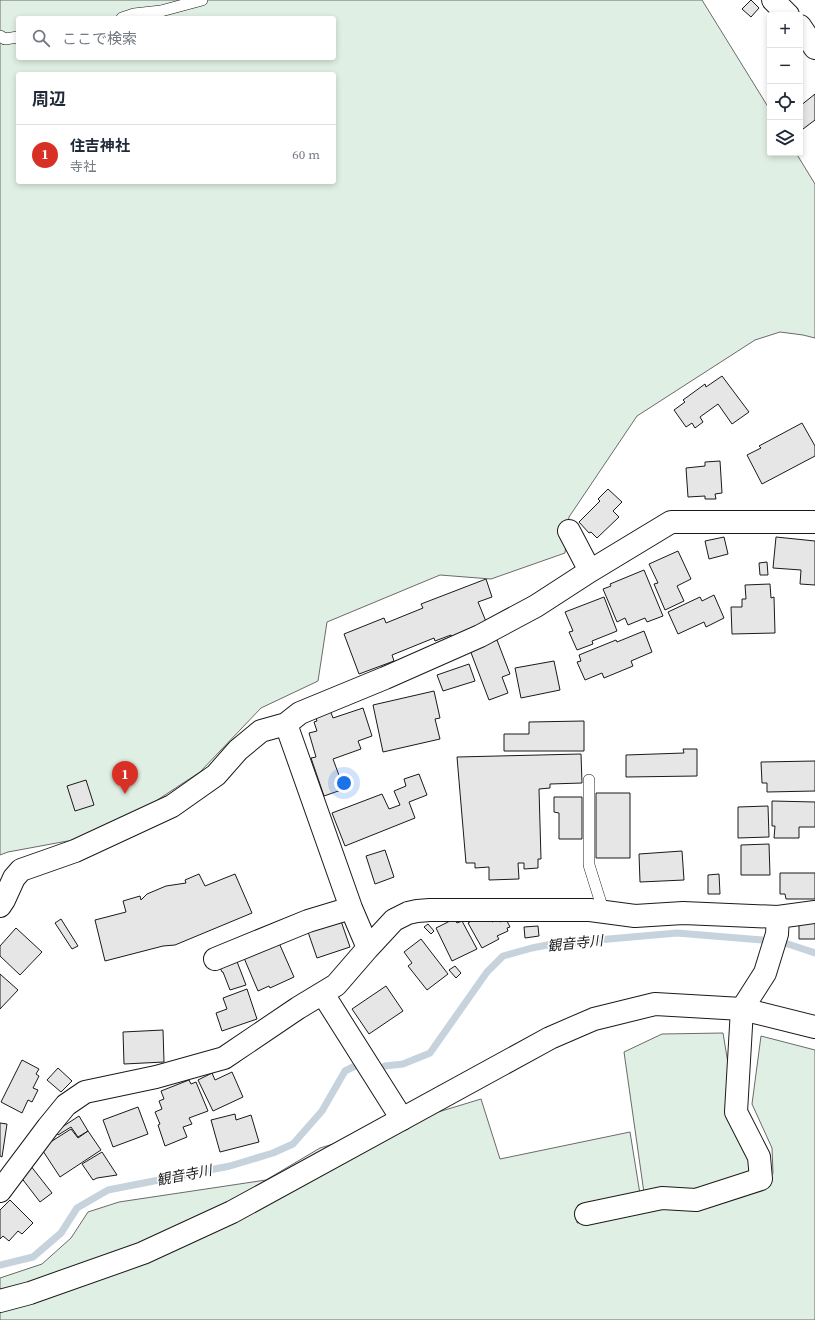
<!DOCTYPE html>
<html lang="ja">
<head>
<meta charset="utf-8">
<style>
  body { margin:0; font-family:"Source Serif 4","Noto Sans JP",serif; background:#f6f6f7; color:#1f2937 }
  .controls { position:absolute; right:12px; top:12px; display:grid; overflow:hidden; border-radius:4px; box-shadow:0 2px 6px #0003 }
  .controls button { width:36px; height:36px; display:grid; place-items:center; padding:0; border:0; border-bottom:1px solid #e0e1e3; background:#fff; color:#1f2937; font:20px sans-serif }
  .you { position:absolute; left:344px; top:783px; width:14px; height:14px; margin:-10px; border:3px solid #fff; border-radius:50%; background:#1a73e8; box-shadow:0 0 0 6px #1a73e833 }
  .badge { display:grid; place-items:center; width:26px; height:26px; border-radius:50%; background:#d93025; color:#fff; font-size:13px; font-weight:700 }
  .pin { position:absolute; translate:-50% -33px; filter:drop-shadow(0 1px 2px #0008) }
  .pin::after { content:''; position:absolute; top:21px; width:14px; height:12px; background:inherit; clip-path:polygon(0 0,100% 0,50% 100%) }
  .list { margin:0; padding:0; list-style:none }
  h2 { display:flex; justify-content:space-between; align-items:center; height:52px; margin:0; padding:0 16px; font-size:17px }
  h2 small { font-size:13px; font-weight:400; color:#747a83 }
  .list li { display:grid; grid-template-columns:26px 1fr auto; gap:12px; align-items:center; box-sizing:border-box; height:60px; padding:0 16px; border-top:1px solid #e0e1e3 }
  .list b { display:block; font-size:15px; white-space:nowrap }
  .list p { margin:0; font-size:13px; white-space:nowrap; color:#747a83 }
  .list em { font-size:13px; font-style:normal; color:#747a83 }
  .icon { flex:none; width:22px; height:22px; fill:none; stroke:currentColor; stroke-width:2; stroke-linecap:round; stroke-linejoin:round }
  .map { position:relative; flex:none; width:815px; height:1320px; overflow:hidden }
  .search { position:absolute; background:#fff; box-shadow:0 2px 6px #0003; left:16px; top:16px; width:320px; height:44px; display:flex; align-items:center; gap:10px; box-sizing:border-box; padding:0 14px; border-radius:4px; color:#747a83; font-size:15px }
  .panel { position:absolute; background:#fff; box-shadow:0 2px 6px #0003; left:16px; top:72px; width:320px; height:112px; border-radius:4px }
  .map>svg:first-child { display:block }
  .green { fill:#e0efe3; stroke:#6a6a6a; fill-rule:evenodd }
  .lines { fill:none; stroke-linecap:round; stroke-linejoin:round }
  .stream { stroke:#c6d2dc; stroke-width:7 }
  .building { fill:#e6e6e6; stroke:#1a1a1a }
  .lane-casing { stroke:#1a1a1a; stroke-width:12 }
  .street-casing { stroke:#1a1a1a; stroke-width:24 }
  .secondary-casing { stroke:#1a1a1a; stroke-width:24 }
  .lane { stroke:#fff; stroke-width:11 }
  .street { stroke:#fff; stroke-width:22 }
  .secondary { stroke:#fff; stroke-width:22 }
  .labels { text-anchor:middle; stroke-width:3; stroke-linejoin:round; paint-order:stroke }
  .water-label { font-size:14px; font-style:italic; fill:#1a1a1a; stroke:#fff }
</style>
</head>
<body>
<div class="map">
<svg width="815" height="1320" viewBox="0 0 815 1320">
  <rect width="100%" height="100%" fill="#fff"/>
  <path class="green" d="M 0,0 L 702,0 L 770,110 L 770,153 L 796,153 L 815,184 L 815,338 L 803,335 L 780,332 L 755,340 L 637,416 L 569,517 L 565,553 L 491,579 L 440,575 L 327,622 L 318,681 L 261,708 L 200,772 L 133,816 L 73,840 L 8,852 L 0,855 ZM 18,18 L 334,18 L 334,58 L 18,58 ZM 18,74 L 334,74 L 334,182 L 18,182 Z
    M 723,1033 L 736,1112 L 761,1179 L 645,1200 L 624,1052 L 662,1034 Z
    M 761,1036 L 815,1050 L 815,1320 L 0,1320 L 0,1278 L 42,1264 L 71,1238 L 88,1212 L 119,1202 L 266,1180 L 320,1148 L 481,1099 L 500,1159 L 630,1132 L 640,1194 L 578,1205 L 577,1223 L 670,1204 L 763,1189 L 773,1173 L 772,1148 L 752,1104 Z"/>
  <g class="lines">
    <path class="stream" d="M 385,1066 L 403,1064 L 430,1053 L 487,972 L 503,956 L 532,948 L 552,944 L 677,933 L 762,940 L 788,944 L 815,953
      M 0,1265 L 33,1257 L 61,1233 L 77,1208 L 108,1190 L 230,1166 L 273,1153 L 293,1144 L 322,1111 L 345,1071 L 355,1066"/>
  </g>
  <path class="building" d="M 751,0 L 759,8 L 751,17 L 742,9 Z
    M 815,94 L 815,120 L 803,129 L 800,125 L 800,106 Z
    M 722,376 L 749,412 L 732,424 L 718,404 L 700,417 L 703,422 L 695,428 L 692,423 L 686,427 L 674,410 L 685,402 L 683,400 L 705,384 L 706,387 Z
    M 802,423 L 815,446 L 815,456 L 762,484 L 747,455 L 761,448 L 759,446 Z
    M 720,461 L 722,493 L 715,494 L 716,499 L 705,499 L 705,496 L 688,497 L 686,468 L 705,466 L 705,462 Z
    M 608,489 L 622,502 L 613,511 L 619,517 L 597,538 L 591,532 L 589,533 L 579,522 L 600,501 L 598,499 Z
    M 724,537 L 728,554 L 709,559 L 705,541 Z
    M 776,537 L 815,541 L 815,585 L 800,584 L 801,570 L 773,568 Z
    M 678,551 L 691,579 L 677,586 L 684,601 L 665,610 L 654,584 L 658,583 L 649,564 Z
    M 767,562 L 768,575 L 760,575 L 759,563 Z
    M 644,570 L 663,616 L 647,622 L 645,618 L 628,625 L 625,618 L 617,622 L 603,589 L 611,586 L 610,584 Z
    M 486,579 L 492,597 L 478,602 L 487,624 L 452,638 L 451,635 L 435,641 L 434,638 L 392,655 L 394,661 L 359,674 L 344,634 L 384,618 L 386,623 L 423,608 L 421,604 Z
    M 770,584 L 771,598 L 774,597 L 775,633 L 732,634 L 731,607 L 742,607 L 742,599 L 746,599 L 745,585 Z
    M 714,595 L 724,618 L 706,627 L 704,622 L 678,634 L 668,612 L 700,597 L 702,601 Z
    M 604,597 L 617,631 L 592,641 L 593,644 L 577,650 L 569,632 L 573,631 L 565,612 Z
    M 644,631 L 652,652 L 631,661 L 633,666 L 604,678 L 602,673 L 585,680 L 577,662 L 581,661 L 579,655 L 616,640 L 617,642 Z
    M 497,640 L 510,674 L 502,677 L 508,693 L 489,700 L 470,650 Z
    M 554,661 L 560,690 L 521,698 L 515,668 Z
    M 469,664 L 475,681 L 443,691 L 437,675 Z
    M 434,691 L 440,718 L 435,719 L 440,739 L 383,752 L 373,705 Z
    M 363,708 L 372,736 L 358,741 L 361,749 L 333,759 L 344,789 L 324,796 L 311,758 L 316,757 L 309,733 L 317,731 L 314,722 L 317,721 L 315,715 L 330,710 L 333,718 Z
    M 584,721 L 584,751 L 504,751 L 504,734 L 529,734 L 529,722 Z
    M 683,749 L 697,749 L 697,776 L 626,777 L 626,755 L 684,753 Z
    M 581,754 L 582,783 L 550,784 L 550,788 L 539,789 L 541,859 L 538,859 L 538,868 L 524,869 L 524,863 L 518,863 L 519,879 L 489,880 L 489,867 L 475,868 L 475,863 L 466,863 L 457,757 Z
    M 815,761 L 815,791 L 767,792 L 767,783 L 762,783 L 761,762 Z
    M 419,774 L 427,795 L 409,802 L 415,818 L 345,846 L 332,813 L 382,794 L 389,809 L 400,805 L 394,791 L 406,786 L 404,779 Z
    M 86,780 L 94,805 L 75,811 L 67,786 Z
    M 596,793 L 630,793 L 630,858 L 596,858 Z
    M 554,797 L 582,797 L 582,839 L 559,839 L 559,813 L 554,812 Z
    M 772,801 L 815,802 L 815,827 L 799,827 L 799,838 L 774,838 L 775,826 L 772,826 Z
    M 768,806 L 769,837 L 738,838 L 738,807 Z
    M 769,844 L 770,875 L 741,875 L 741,845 Z
    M 385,850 L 394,877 L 375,884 L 366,856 Z
    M 682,851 L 684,880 L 640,882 L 639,854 Z
    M 780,873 L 815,873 L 815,899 L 786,899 L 785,894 L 780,894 Z
    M 199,874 L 205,886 L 235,874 L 252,913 L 175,945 L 163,946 L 105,961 L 95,920 L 126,912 L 123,901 L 140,896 L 141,900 L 147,894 L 166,886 L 186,883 L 185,880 Z
    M 719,874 L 720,894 L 708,894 L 708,875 Z
    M 480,916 L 488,916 L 492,922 L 499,919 L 500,922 L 506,919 L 510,927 L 507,928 L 508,931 L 497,936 L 499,939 L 482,948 L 468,923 Z
    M 61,919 L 78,946 L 72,949 L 55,923 Z
    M 454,919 L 457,923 L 462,921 L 477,949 L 452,961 L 436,928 Z
    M 341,921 L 350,947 L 317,958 L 308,932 Z
    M 799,921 L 815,921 L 815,939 L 799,939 Z
    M 428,924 L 434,931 L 431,934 L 424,927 Z
    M 538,926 L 539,936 L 525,938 L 524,927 Z
    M 16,928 L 42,952 L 20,975 L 0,956 L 0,946 Z
    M 421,939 L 448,974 L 427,990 L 408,966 L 412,963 L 404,952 Z
    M 279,943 L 294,977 L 270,988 L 269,986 L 258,991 L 244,958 Z
    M 236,959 L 246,985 L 230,990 L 223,972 L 222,972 L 219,965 Z
    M 455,966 L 461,973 L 456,978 L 449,970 Z
    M 0,974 L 18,990 L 0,1009 Z
    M 386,986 L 403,1011 L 369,1034 L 352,1009 Z
    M 247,989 L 257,1019 L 222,1031 L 216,1013 L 227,1009 L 223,998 Z
    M 163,1030 L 164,1062 L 124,1064 L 123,1032 Z
    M 22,1060 L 39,1069 L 36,1074 L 39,1076 L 33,1088 L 38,1090 L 32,1102 L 28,1100 L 22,1113 L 1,1102 Z
    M 58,1068 L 72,1081 L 61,1092 L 47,1080 Z
    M 232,1072 L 243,1097 L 213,1111 L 198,1080 L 212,1073 L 215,1080 Z
    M 189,1080 L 191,1084 L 196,1082 L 208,1111 L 189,1118 L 192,1124 L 183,1127 L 187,1137 L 165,1146 L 158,1125 L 160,1124 L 155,1112 L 162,1109 L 159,1101 L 164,1099 L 161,1091 Z
    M 138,1107 L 148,1134 L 113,1147 L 103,1120 Z
    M 235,1114 L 236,1120 L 251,1115 L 259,1142 L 220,1152 L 211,1120 Z
    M 79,1116 L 88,1131 L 78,1137 L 71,1127 L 58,1135 L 56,1131 Z
    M 0,1123 L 7,1124 L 2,1157 L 0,1156 Z
    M 71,1129 L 78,1138 L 88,1131 L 101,1150 L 60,1177 L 41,1148 Z
    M 102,1152 L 117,1175 L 97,1178 L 93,1180 L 82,1164 Z
    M 30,1165 L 52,1193 L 40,1202 L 20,1176 Z
    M 10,1200 L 33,1223 L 22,1234 L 18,1231 L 9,1241 L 3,1236 L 0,1239 L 0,1210 Z"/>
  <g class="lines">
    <defs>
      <path id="lane" d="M 122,18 L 134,14 L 161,11 L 202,0
        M 0,36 L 5,39 L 18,37
        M 589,780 L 589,865 L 604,913"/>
      <path id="street" d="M 773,0 L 788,15
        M 800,26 L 815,48
        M 569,531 L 590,571
        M 286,724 L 351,908 L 368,948
        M 0,906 L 4,900 L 14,878 L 21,870 L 75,851 L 172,806 L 216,775 L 238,750 L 261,731 L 286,724 L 300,713 L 385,678 L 480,636 L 536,606 L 590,571 L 671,522 L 815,522
        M 215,959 L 308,921 L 351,908
        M 323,994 L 402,1119
        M 0,1191 L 48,1127 L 66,1105 L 85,1092 L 156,1077 L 224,1058 L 298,1008 L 336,985 L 368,948 L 394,920 L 408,913 L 417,911 L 430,910 L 590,910 L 635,916 L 683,913 L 778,917 L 815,912
        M 586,1214 L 662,1198 L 696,1200 L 761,1179 L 759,1157 L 736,1112 L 742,1009 L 765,973 L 777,934 L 778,917"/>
      <path id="secondary" d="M 0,1301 L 30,1293 L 143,1253 L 232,1212 L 550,1038 L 594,1019 L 655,1004 L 742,1009 L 815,1027"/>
    </defs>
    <use href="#lane" class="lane-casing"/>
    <use href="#street" class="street-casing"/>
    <use href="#secondary" class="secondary-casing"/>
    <use href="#lane" class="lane"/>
    <use href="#street" class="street"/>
    <use href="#secondary" class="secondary"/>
  </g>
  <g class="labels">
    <g class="water-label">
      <text transform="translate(575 943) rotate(-6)" y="5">観音寺川</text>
      <text transform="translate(184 1175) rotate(-11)" y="5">観音寺川</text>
    </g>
  </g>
</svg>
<div class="controls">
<button>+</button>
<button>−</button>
<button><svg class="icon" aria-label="locate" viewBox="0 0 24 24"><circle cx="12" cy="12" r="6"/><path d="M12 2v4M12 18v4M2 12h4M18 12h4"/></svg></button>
<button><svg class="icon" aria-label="layers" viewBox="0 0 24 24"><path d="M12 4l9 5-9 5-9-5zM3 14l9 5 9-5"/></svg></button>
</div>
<div class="you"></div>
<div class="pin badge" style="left:125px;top:794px">1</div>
<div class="search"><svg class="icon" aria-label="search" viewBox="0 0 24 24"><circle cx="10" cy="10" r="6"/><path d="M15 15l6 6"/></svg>ここで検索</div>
<section class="panel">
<h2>周辺<small></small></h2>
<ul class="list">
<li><span class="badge">1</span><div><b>住吉神社</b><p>寺社</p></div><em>60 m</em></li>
</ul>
</section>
</div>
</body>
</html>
